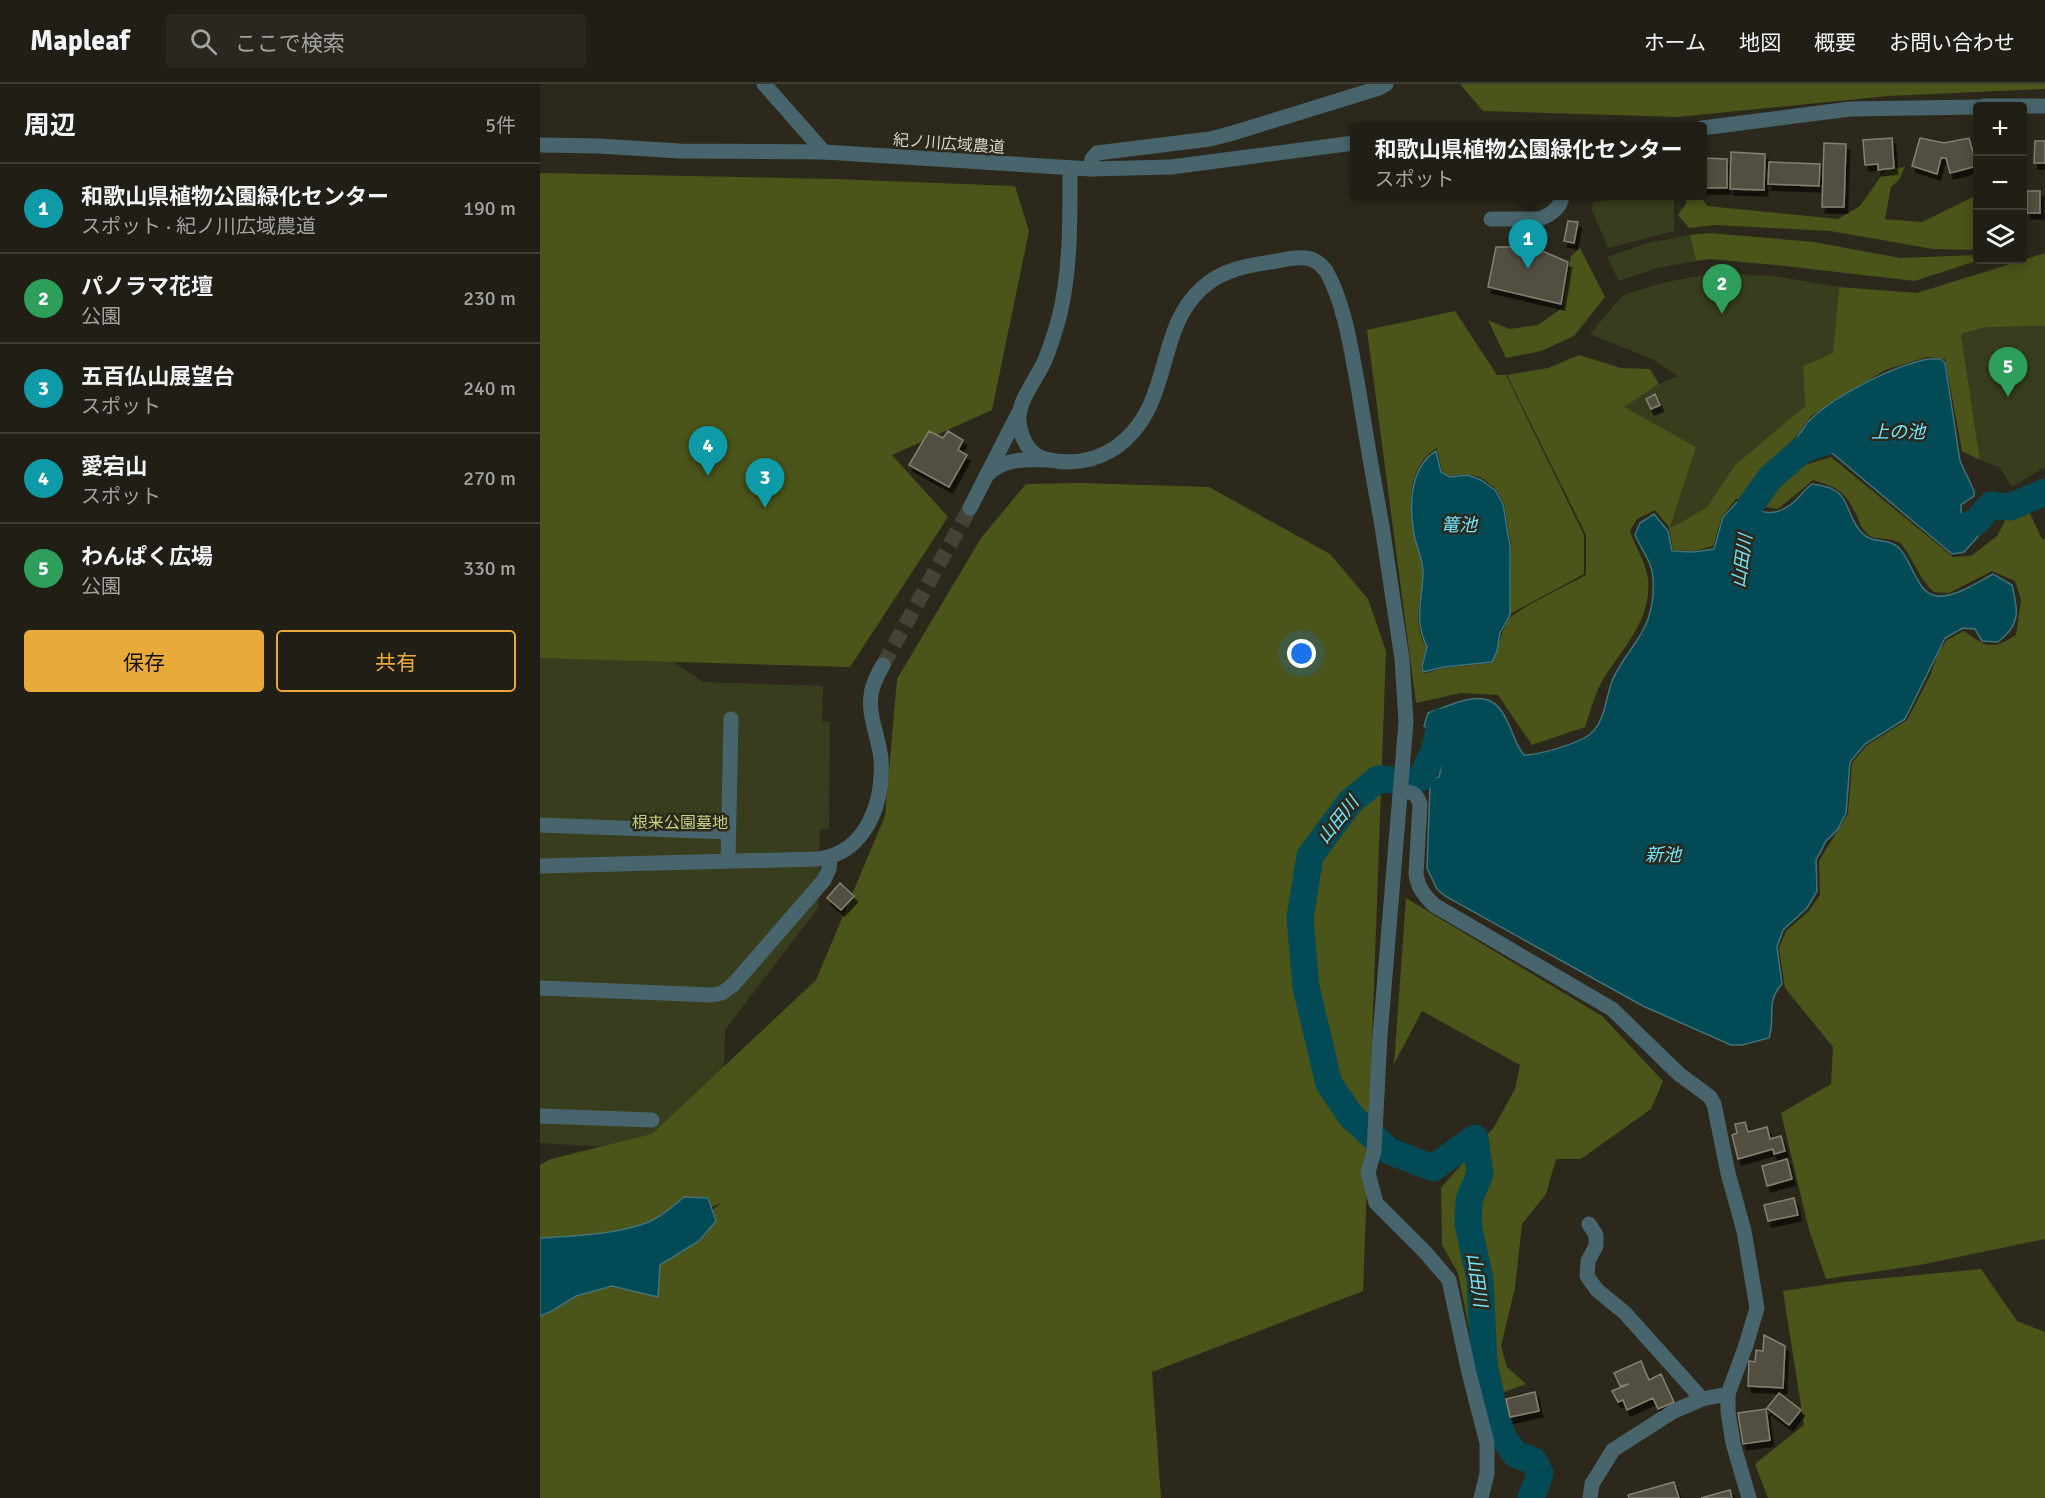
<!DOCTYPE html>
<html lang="ja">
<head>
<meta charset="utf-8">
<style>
  body { margin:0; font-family:Signika,"Noto Sans JP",sans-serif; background:#29271e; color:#f1f3f6 }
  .controls { position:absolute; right:18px; top:18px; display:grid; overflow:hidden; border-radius:6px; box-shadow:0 3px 15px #0003 }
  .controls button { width:54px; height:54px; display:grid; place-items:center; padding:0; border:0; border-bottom:2px solid #3e3d34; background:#211f15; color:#f1f3f6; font:30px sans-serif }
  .you { position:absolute; left:762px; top:570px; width:21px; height:21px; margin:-15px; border:4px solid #fff; border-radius:50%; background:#1a73e8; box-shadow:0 0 0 9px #1a73e833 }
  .badge { display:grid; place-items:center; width:39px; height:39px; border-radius:50%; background:#eaaa39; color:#fff; font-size:20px; font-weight:700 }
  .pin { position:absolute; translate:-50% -50px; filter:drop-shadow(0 2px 3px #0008) }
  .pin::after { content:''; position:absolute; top:32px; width:21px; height:18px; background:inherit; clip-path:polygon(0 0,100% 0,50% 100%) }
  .popup { position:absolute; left:810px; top:38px; width:357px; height:78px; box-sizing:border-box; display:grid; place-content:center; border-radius:6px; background:#211f15; filter:drop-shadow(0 2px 4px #0005); font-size:20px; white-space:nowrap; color:#a2a2a0 }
  .popup b { font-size:22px; color:#f1f3f6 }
  .popup::after { content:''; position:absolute; left:50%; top:100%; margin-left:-12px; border:12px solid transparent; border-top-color:#211f15 }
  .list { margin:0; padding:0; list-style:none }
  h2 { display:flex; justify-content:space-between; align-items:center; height:78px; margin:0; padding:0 24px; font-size:26px }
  h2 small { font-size:20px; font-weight:400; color:#a2a2a0 }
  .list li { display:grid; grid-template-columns:39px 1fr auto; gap:18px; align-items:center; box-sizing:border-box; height:90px; padding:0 24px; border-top:2px solid #3e3d34 }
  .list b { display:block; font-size:22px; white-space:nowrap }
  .list p { margin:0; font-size:20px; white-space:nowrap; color:#a2a2a0 }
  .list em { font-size:20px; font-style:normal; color:#a2a2a0 }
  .actions { display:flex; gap:12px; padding:18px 24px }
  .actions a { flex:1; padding:14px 0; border:2px solid #eaaa39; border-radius:6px; text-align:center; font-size:21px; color:#eaaa39 }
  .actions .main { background:#eaaa39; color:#111 }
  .icon { flex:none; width:33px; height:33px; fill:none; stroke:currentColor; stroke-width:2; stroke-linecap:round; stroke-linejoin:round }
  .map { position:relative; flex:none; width:1505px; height:1414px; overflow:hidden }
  header { display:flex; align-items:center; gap:36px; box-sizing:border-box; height:84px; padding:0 30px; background:#211f15; border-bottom:2px solid #3e3d34 }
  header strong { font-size:28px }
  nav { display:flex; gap:33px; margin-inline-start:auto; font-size:21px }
  .search { width:420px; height:54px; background:#29271e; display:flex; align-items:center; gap:15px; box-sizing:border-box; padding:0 21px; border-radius:6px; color:#a2a2a0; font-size:22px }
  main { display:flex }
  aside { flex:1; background:#211f15 }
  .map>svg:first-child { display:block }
  .green { fill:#383e1d }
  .forest { fill:#4b5419 }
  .water { fill:#024a56; stroke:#417379; stroke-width:1.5 }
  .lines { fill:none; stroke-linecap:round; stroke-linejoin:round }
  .stream { stroke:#417379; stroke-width:4.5 }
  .river { stroke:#024a56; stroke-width:27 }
  .building { fill:#524f41; stroke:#848071; stroke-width:1.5; filter:url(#shadow) }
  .tertiary-tunnel { stroke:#454236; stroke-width:15; stroke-dasharray:15 8; stroke-linecap:butt }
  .minor { stroke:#48656d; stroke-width:15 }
  .tertiary { stroke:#48656d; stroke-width:15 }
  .labels { text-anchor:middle; stroke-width:5; stroke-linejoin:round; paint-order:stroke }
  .street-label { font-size:16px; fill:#d5d3ca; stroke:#2c291c }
  .park-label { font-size:16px; fill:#c3d37d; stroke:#2c291c }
  .water-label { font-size:18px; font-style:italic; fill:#70e5ff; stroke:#2c291c }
</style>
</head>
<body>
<header>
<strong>Mapleaf</strong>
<div class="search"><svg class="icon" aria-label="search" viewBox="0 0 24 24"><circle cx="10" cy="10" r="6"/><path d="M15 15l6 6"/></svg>ここで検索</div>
<nav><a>ホーム</a><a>地図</a><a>概要</a><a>お問い合わせ</a></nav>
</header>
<main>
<aside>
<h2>周辺<small>5件</small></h2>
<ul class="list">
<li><span class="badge" style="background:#0f9aa8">1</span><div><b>和歌山県植物公園緑化センター</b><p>スポット · 紀ノ川広域農道</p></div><em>190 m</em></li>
<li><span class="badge" style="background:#2e9e5b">2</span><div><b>パノラマ花壇</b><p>公園</p></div><em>230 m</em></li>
<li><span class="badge" style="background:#0f9aa8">3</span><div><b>五百仏山展望台</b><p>スポット</p></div><em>240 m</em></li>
<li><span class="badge" style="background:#0f9aa8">4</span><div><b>愛宕山</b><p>スポット</p></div><em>270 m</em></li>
<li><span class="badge" style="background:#2e9e5b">5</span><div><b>わんぱく広場</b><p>公園</p></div><em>330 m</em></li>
</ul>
<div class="actions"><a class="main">保存</a><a>共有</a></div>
</aside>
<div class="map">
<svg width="1505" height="1414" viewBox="0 0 1505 1414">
  <defs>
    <filter id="shadow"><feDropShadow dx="3.5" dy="6" stdDeviation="0" flood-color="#0009"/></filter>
  </defs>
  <rect width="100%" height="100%" fill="#2c291c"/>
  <path class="green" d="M 1094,112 L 1134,112 L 1134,147 L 1068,164 L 1052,126 L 1053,118 Z
    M 1150,151 L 1156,177 L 1117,184 L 1079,197 L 1067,173 L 1108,159 Z
    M 1175,189 L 1234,192 L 1299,203 L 1293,270 L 1263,282 L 1265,322 L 1195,381 L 1167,423 L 1142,438 L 1129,443 L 1084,322 L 1119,300 L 1138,292 L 1112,275 L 1050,250 L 1083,211 L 1126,198 Z
    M 1505,242 L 1505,383 L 1472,403 L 1459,383 L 1440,376 L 1421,250 L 1447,243 Z
    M 0,558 L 106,559 L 163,598 L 283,602 L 282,637 L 290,638 L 289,745 L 280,745 L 278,824 L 185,946 L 183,1021 L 137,1067 L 0,1059 Z"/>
  <path class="forest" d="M 920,0 L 1505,0 L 1505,5 L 1348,12 L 1137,33 L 943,27 Z
    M 1365,83 L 1359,96 L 1351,103 L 1345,135 L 1382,138 L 1437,111 L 1437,166 L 1393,165 L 1290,147 L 1175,141 L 1149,144 L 1138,131 L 1147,118 L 1142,112 L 1161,112 L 1167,122 L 1298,135 L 1320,122 L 1346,85 Z
    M 0,89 L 294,95 L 475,102 L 489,147 L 452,326 L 352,371 L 408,433 L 310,583 L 0,574 Z
    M 1169,149 L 1274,158 L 1360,174 L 1437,171 L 1438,176 L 1439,176 L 1375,197 L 1235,181 L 1170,175 L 1156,177 L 1150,151 Z
    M 1040,164 L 1065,213 L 1034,252 L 1001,267 L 966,274 L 948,236 L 969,245 L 998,241 L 1022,224 L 1031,172 Z
    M 1505,169 L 1505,242 L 1447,243 L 1421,250 L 1440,376 L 1422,367 L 1405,275 L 1387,273 L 1345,286 L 1271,332 L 1207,418 L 1196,415 L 1182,432 L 1173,462 L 1154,467 L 1133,466 L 1129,443 L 1115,426 L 1097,435 L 1090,447 C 1095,463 1106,478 1108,495 C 1112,538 1081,565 1061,599 C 1054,612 1050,629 1045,643 L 992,661 L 958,611 L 921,609 L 876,619 L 827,246 L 915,227 L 957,291 L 966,291 L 1044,451 L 1044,490 L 970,530 L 971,461 L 964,419 L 955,404 L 942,394 L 928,390 L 910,392 L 902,387 L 897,364 C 867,381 868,423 875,453 C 877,464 882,474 882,485 C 884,515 870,533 886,563 L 881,583 L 883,590 L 904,584 L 952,579 C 959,564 960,549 969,535 C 974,527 1033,498 1046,491 L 1046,451 L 967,291 L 1008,284 L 1039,271 L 1081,284 L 1110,285 L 1119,300 L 1084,323 L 1156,363 L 1130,443 L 1142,438 L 1167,423 L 1195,381 L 1265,322 L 1263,282 L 1293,269 L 1299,203 L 1377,209 Z
    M 1291,373 L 1413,473 L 1431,472 L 1457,452 L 1467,433 L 1487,423 L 1502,455 L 1505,455 L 1505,1155 L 1380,1181 L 1286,1195 L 1269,1146 L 1241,1029 L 1291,1000 L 1293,963 L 1245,904 L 1239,864 L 1246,847 L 1269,827 L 1280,811 L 1279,777 L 1308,730 L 1312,679 L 1326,662 L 1367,636 L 1390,592 L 1398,569 L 1407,556 L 1424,547 C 1447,564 1452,566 1476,551 L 1481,516 L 1475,497 L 1452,487 L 1409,509 L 1394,508 C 1380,497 1369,466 1360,459 C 1347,451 1333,460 1323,445 C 1319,440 1318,433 1315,428 C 1303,405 1297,404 1273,396 L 1238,425 L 1225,423 L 1219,419 L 1231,401 L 1265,381 Z
    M 540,399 L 669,403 L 790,470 L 828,515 L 846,567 L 823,1207 L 612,1288 L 621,1414 L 0,1414 L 0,1222 L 72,1202 L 180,1120 L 60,1158 L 0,1166 L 0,1081 L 11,1075 L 112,1050 L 276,896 L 345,732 L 357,595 L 441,454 L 486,400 Z
    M 866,814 L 1062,932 L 1123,997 L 1111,1025 L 1041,1075 L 1016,1075 L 1006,1110 L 982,1140 L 975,1204 L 961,1262 L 967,1283 L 986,1300 L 964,1308 L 961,1324 L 948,1326 L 933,1265 L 918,1189 L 902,1161 L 901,1104 L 954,1043 L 975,1005 L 980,981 L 882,927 L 854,980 Z
    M 1441,1185 L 1477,1237 L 1505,1248 L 1505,1414 L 1228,1414 L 1215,1380 L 1264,1341 L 1243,1207 L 1304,1198 Z"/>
  <path class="water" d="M 1388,275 L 1401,275 L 1405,279 L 1420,377 L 1434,407 L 1434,412 L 1421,421 L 1421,430 L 1429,433 L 1445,415 L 1453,417 L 1457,431 L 1424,468 L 1412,470 L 1292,369 L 1272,373 L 1257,353 C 1262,347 1266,339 1272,334 C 1298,310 1353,282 1388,275 Z
    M 896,367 L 901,388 L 910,393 L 928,391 L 941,396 L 955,406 L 963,420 L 970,462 L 970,531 L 960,549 L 957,567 L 952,578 L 904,583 L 883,588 L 882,582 L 887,563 C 873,534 883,516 883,486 C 882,475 878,465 875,455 C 869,426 868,384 896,367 Z
    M 1272,400 C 1314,405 1301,424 1321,448 C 1333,461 1347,453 1358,463 C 1365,469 1370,482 1375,491 C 1379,498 1383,508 1393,511 C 1410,517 1438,498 1453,490 L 1472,501 C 1478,528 1481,540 1458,558 L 1442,557 L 1435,545 L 1423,544 L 1405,554 L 1365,635 L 1325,660 L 1310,678 L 1306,729 L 1298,745 L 1286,757 L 1276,776 L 1277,807 L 1267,824 L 1243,846 L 1237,863 L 1242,900 C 1225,918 1236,933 1229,954 L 1202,961 L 1191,961 L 1103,922 L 905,812 L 897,805 L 887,784 L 890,704 L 893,695 L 899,693 L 908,652 L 906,648 L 889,645 L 884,642 L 888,629 C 905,624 935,607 952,618 C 959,621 966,634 969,641 C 974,651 976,662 984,671 C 999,671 1037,660 1049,651 C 1065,639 1066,613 1072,597 C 1081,575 1098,560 1107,538 C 1112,525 1114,507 1113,493 C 1112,478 1101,465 1095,451 L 1100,439 L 1114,430 L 1128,447 L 1132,467 L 1153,468 L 1174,465 L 1183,433 L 1197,418 C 1220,428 1234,436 1255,417 C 1261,411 1265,405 1272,400 Z
    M 144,1113 L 168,1114 L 176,1137 L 159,1157 L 120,1181 L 118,1213 L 72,1202 L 36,1212 L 12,1227 L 0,1232 L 0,1154 C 34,1152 73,1151 106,1139 C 120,1134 132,1123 144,1113 Z"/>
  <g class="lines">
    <path class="stream" d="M 996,1401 L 1005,1404 L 1000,1414"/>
    <path class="river" d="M 1428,441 L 1436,438 L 1451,421 L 1470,423 L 1505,408
      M 1204,460 L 1210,422 L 1230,394 L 1262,366 L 1289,356 L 1301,354
      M 925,651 L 918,644 L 901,638 L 894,668 L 881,694 L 870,697 L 838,695 L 810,718 L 770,772 L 760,834 L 766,903 L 789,1000 L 811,1032 L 849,1067 L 893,1084 L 935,1054 L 940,1090 L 929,1116 L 928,1140 L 940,1196 L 944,1279 L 953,1323 L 963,1353 L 975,1370 L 994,1377 L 1000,1390 L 991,1414"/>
  </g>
  <path class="building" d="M 1352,54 L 1354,84 L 1338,86 L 1338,80 L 1325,81 L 1323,56 Z
    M 1380,54 L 1404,59 L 1429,54 L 1437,82 L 1410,89 L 1406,74 L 1401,74 L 1397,90 L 1372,82 Z
    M 1495,57 L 1505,57 L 1505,79 L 1494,79 Z
    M 1284,59 L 1306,60 L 1304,123 L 1282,123 Z
    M 1191,68 L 1225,70 L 1224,106 L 1190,105 Z
    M 1162,74 L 1187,75 L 1187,104 L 1162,104 Z
    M 1229,78 L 1280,80 L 1279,102 L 1228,100 Z
    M 1487,107 L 1500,107 L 1500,129 L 1487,129 Z
    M 1028,137 L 1038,138 L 1034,159 L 1024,157 Z
    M 956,163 L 993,163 L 1028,178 L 1021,220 L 948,203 Z
    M 1115,310 L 1120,321 L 1111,325 L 1106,315 Z
    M 389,347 L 403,354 L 408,347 L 423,356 L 418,366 L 427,371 L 409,403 L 369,381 Z
    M 300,799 L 314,812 L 301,826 L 287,814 Z
    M 1205,1038 L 1208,1048 L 1227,1043 L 1230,1055 L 1241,1052 L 1245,1067 L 1234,1070 L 1233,1065 L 1198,1075 L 1192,1051 L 1197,1049 L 1195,1040 Z
    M 1247,1075 L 1252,1095 L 1227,1102 L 1222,1082 Z
    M 1254,1114 L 1258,1131 L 1228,1137 L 1224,1121 Z
    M 1224,1251 L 1245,1262 L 1243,1304 L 1208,1302 L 1209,1277 L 1215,1278 L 1216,1266 L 1223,1267 Z
    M 1101,1277 L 1109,1296 L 1121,1290 L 1134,1318 L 1118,1325 L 1113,1314 L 1087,1326 L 1083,1316 L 1078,1318 L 1072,1307 L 1089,1300 L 1080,1302 L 1074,1289 Z
    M 995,1308 L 999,1327 L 970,1333 L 966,1315 Z
    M 1239,1309 L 1261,1326 L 1249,1341 L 1227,1324 Z
    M 1226,1325 L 1230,1356 L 1203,1360 L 1198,1329 Z
    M 1134,1398 L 1139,1414 L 1089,1414 L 1088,1411 Z
    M 1190,1406 L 1192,1414 L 1161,1414 Z"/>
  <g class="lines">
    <path class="tertiary-tunnel" d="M 343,581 L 430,424"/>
    <path class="minor" d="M 224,0 L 284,68
      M 551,85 L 552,75 L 557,69 L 670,55 L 693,49 L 839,4 L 846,0
      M 951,135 L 999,135 C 1010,131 1021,124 1022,112
      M 446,392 C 462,374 487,375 510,376
      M 842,442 L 862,575 L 866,638 L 840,952 L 834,1067 L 828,1089 L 836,1119 L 886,1169 L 909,1196 L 929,1289 L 947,1359 L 947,1390 L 941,1414
      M 860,707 C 871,708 876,708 880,720 L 876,790 C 878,804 884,811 894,821 L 1072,925 L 1139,990 L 1170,1013 L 1174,1020 L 1188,1089 L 1204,1147 L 1217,1224 L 1206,1261 L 1188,1310 L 1188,1328 L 1193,1359 L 1209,1414
      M 1049,1140 L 1056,1151 L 1056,1162 L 1048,1177 L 1047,1192 L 1057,1206 L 1085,1229 L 1162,1315
      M 1050,1414 L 1052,1400 L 1073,1366 L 1134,1327 L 1162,1315 L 1188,1310"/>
    <path class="tertiary" d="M 1444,22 L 1505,22
      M 1162,44 L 1310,25 L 1438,23
      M 0,61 L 59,62 L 140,67 L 284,68 L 551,85 L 631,83 L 814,59
      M 530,85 C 530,135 531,185 519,234 C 515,248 511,262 505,276 C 497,295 477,317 479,338 C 481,354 489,371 505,375 C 530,381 553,378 575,364 C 634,323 614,248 661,205 C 682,185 709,181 737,177 C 746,175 756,173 766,174 C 774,175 781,180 786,187 C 805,219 812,271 819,308 C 826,353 834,398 842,442
      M 430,424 L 478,330
      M 0,741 L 189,748
      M 188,777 L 191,635
      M 0,782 L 278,775 C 326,769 344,719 341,675 C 339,654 328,632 331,611 C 332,600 338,590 343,581
      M 0,904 L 172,911 L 182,909 L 193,901 L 284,796 L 289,785 L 290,774
      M 0,1032 L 112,1036"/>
  </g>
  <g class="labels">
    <g class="street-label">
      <text transform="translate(409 59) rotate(4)" y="6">紀ノ川広域農道</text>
    </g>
    <g class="park-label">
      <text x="140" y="744">根来公園墓地</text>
    </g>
    <g class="water-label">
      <text x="1358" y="354">上の池</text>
      <text x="919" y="447">篭池</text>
      <text transform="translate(1202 477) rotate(-82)" y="6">山田川</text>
      <text transform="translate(798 736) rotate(-51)" y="6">山田川</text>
      <text x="1123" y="777">新池</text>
      <text transform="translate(937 1196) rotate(82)" y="6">山田川</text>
    </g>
  </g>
</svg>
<div class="controls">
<button>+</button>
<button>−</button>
<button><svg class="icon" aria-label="layers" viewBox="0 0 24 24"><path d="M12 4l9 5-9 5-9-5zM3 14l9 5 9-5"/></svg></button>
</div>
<div class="you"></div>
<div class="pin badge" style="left:988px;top:185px;background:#0f9aa8">1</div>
<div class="popup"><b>和歌山県植物公園緑化センター</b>スポット</div>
<div class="pin badge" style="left:1182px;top:230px;background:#2e9e5b">2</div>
<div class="pin badge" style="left:225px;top:424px;background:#0f9aa8">3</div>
<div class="pin badge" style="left:168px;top:392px;background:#0f9aa8">4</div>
<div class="pin badge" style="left:1468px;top:313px;background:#2e9e5b">5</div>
</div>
</main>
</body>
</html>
